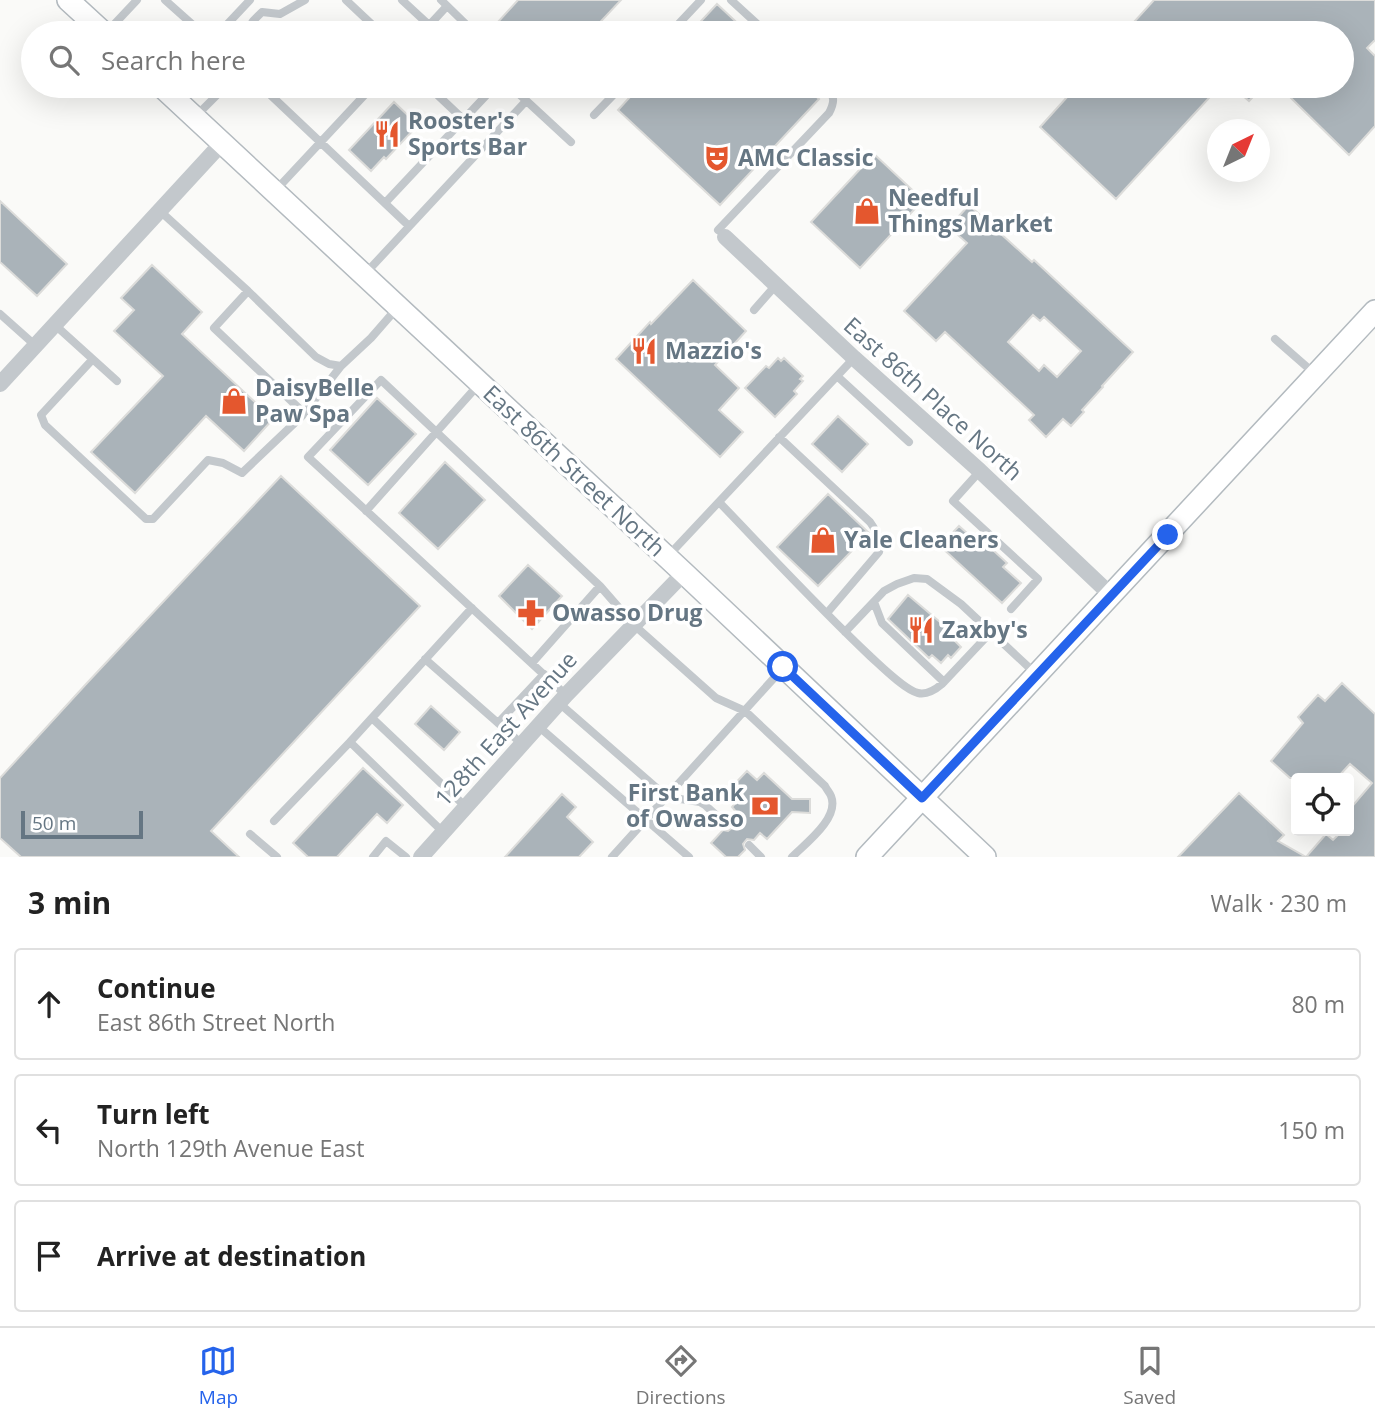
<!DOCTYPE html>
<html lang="en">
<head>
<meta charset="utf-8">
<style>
  body { margin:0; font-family:"Open Sans",sans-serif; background:#f6f6f6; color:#222 }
  .controls { position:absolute; right:21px; bottom:21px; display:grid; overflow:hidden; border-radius:7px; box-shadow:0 7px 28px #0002 }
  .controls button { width:63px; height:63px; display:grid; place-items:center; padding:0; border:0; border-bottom:2px solid #e0e0e0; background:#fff; color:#222; font:35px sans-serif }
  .compass { position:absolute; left:1207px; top:119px; width:63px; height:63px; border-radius:50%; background:#fff; box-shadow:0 7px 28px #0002; rotate:43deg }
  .scale { position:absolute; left:21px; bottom:18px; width:122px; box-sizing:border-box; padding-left:7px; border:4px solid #657683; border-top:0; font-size:19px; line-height:24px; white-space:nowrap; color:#657683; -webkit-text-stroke:5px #fff; paint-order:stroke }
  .stop { position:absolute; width:21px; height:21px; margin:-16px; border:5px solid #2563eb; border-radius:50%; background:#fff }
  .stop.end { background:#2563eb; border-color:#fff; box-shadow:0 2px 7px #0008 }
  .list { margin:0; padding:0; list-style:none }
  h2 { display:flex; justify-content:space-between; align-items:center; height:91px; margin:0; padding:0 28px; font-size:30px }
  h2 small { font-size:23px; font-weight:400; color:#767676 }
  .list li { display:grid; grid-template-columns:46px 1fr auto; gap:21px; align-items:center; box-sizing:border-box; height:112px; margin:0 14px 14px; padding:0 14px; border:2px solid #e0e0e0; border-radius:7px }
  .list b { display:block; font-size:26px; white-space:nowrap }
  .list p { margin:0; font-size:23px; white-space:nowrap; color:#767676 }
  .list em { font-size:23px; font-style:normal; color:#767676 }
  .icon { flex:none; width:38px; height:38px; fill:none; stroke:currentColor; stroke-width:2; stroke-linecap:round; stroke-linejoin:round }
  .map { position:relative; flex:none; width:1375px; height:857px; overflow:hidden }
  .search { position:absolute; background:#fff; box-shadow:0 7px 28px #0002; left:21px; right:21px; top:21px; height:77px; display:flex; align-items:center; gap:18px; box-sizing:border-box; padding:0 24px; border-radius:38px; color:#767676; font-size:26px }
  .sheet { height:469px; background:#fff }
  nav { display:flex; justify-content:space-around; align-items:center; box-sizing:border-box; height:98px; border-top:2px solid #e0e0e0; background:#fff; font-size:19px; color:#767676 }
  nav a { display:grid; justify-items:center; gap:4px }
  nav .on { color:#2563eb }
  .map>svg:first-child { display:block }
  .building { fill:#aab3b9; stroke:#dcdcda; stroke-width:2; fill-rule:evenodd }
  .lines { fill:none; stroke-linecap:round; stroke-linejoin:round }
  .secondary-casing { stroke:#b3babf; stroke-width:24 }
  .service { stroke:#c3c8cc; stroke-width:8 }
  .minor { stroke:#c3c8cc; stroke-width:16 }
  .secondary { stroke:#fff; stroke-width:21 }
  .route { stroke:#2563eb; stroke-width:9 }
  .labels { text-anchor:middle; stroke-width:7; stroke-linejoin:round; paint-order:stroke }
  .poi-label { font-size:23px; font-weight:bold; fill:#657683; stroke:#fff; text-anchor:start }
  .street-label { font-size:23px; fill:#657683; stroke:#fff }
</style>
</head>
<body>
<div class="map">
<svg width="1375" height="857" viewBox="0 0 1375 857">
  <rect width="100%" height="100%" fill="#fafaf8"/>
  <path class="building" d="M 518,0 L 621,0 L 590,33 L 488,33 Z
    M 1154,0 L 1375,0 L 1375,40 L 1367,48 L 1375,56 L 1375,126 L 1349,155 L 1291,98 L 1281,86 L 1342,86 L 1342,33 L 1124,33 Z
    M 717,4 L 748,33 L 690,33 Z
    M 640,86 L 805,86 L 819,99 L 720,205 L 618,110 Z
    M 1077,86 L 1220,86 L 1116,199 L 1040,127 Z
    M 1232,86 L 1263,86 L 1249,101 Z
    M 394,102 L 418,125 L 386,159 L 384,157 L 371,171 L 349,150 Z
    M 874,154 L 923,200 L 860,268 L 811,222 Z
    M 0,201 L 67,264 L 37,296 L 0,262 Z
    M 969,205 L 1032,262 L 1034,260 L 1133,352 L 1102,386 L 1103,387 L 1082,410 L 1084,412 L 1071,426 L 1063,419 L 1046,437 L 1029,420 L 1034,415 L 945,332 L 936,341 L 904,311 L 967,243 L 949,227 ZM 1033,315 L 1040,321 L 1044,317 L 1081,351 L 1057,377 L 1044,365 L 1039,371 L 1008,342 Z
    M 152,265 L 202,312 L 182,334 L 273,419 L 244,451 L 206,416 L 135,493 L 91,452 L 163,376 L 114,331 L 134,310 L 121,298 Z
    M 693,280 L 746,331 L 715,365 L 739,388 L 719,410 L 743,432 L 720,457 L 616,359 L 650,322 L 651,324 Z
    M 778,358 L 781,361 L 784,358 L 803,376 L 800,379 L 803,381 L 794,391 L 797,394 L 775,417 L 745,388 L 766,366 L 769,368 Z
    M 377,398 L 416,434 L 368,485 L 330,450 Z
    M 838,416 L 868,444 L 842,472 L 812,444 Z
    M 445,462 L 485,500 L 438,549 L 399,513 Z
    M 281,476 L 420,606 L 211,831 L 239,857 L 21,857 L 0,838 L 0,778 L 87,683 Z
    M 828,494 L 869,533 L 818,586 L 777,547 Z
    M 959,526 L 977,542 L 980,538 L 1007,563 L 1003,567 L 1021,583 L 1002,603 L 940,546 Z
    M 528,565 L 562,596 L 532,629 L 499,596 Z
    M 908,595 L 947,628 L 945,631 L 961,647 L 951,658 L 948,655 L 941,663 L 932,655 L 929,658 L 888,619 Z
    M 1342,683 L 1375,714 L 1375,857 L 1306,857 L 1326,834 L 1333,840 L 1342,831 L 1349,831 L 1349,810 L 1372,783 L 1350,764 L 1337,778 L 1290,778 L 1271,761 L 1303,723 L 1298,717 L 1318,695 L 1325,701 Z
    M 431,706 L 460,732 L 444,750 L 415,724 Z
    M 363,768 L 403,805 L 387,823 L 377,814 L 337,857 L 308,857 L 293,843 Z
    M 747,771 L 757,780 L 764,773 L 792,799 L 810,799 L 810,813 L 792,812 L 767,839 L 760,833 L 754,840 L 747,839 L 743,844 L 745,850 L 738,857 L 726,857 L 711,843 L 723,830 L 728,831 L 733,827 L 732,821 L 738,814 L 732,807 L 738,800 L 728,791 Z
    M 1239,793 L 1284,835 L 1278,841 L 1306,857 L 1178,857 Z
    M 562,794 L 576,807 L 567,817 L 593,842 L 579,857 L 505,857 Z"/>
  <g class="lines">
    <defs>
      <path id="secondary" d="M 68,0 L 104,33
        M 161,86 L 684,573 L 985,857
        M 867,857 L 1375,311"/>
    </defs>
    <use href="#secondary" class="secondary-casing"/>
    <path class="service" d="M 165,0 L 202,33
      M 346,0 L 381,33
      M 402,0 L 429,25
      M 441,0 L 475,33
      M 731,0 L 767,33
      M 345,29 L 350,33
      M 106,33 L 137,0
      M 219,33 L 250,0
      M 246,33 L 253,21 L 262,12 L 280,14 L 305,0
      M 422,33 L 447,6
      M 670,33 L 701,0
      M 261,86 L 409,226
      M 428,86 L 464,120
      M 515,86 L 518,93 L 571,142
      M 594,115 L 622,86
      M 196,116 L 226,86
      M 275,191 L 373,86
      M 385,203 L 495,86
      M 160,211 L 248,291 L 316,357 L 329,364 L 341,366 L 371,338 L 398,307
      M 718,230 L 829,113 C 836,100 834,95 824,86
      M 364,275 L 526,101
      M 248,291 L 214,328 L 304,413
      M 754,310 L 776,285
      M 0,314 L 36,346
      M 55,325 L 117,381
      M 1275,339 L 1315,374
      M 92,360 L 41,415 L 45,425 L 146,519 L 153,519 L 208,460 L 223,463 L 242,473 L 302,416 L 341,366
      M 837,376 L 909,442
      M 779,437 L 870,522 C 877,532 882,540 879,552 L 827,613
      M 980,471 L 953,501 L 1038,579 L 1011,609
      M 719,502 C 769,554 818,607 871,657 C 881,666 905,690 918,693 C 927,695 935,690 942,684 L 991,632
      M 366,511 L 480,383
      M 669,555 L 854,358
      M 874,602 L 882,623 L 944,682
      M 845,632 L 884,591 L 897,584 L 914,578 L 927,579 L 961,604 L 1037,675
      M 425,659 L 522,744
      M 532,663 L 600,586
      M 566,695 L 308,457 L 381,380 L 600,586 L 634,625 L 716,698 L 745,711 L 825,786 C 827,790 830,793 831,796 C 840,818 805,844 792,857
      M 559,703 L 667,797 L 700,802 L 705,805 L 727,825
      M 372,718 L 466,807
      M 498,723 L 544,674
      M 538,726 L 689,857
      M 274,821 L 350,742
      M 443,832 L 350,742 L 472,608
      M 250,834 L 277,857
      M 749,845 L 761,857
      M 373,857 L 386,841 L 406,857
      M 612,857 L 784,667"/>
    <path class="minor" d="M 725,237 L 854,358 L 980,471 L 1111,595
      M 0,384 L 222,143
      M 421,857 L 566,695 L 684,573"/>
    <use href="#secondary" class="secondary"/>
  </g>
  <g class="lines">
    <path class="route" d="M 783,667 L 922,798 L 1168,535"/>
  </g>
  <defs>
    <symbol id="restaurant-bare" viewBox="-9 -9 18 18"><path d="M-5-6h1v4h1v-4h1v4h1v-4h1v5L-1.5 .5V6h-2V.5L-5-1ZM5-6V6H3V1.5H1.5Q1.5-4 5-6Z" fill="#e4572e" stroke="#fff" stroke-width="2.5" paint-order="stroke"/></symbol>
    <symbol id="theatre-bare" viewBox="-9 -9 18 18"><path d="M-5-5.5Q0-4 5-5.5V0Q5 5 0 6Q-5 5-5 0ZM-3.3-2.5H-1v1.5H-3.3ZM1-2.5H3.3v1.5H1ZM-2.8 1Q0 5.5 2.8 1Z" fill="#e4572e" stroke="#fff" stroke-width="2.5" paint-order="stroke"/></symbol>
    <symbol id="shop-bare" viewBox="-9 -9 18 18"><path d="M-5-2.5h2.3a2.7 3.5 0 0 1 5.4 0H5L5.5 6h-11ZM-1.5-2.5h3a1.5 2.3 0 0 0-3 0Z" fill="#e4572e" stroke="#fff" stroke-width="2.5" paint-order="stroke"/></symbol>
    <symbol id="pharmacy-bare" viewBox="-9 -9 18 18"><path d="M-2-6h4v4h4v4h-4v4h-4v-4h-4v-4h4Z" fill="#e4572e" stroke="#fff" stroke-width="2.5" paint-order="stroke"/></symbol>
    <symbol id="bank-bare" viewBox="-9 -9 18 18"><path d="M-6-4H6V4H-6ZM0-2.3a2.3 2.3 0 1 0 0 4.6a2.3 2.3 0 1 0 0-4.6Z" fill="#e4572e" stroke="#fff" stroke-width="2.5" paint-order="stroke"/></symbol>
  </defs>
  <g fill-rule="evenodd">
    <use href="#restaurant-bare" x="368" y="115" width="38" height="38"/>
    <use href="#theatre-bare" x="698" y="139" width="38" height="38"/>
    <use href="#shop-bare" x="848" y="192" width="38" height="38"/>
    <use href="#restaurant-bare" x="625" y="332" width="38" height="38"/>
    <use href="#shop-bare" x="215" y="382" width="38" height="38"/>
    <use href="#shop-bare" x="804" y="521" width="38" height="38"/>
    <use href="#pharmacy-bare" x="512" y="594" width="38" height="38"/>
    <use href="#restaurant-bare" x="902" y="611" width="38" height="38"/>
    <use href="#bank-bare" x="746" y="787" width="38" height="38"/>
  </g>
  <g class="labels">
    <g class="poi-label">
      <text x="408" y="129">Rooster's<tspan x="408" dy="26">Sports Bar</tspan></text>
      <text x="738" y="166">AMC Classic</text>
      <text x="888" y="206">Needful<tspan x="888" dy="26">Things Market</tspan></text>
      <text x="665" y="359">Mazzio's</text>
      <text x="255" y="396">DaisyBelle<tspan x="255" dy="26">Paw Spa</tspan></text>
      <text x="844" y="548">Yale Cleaners</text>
      <text x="552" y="621">Owasso Drug</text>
      <text x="942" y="638">Zaxby's</text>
      <text x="744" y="801" text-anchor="end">First Bank<tspan x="744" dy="26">of Owasso</tspan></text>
    </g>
    <g class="street-label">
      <text transform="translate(933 399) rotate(42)" y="8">East 86th Place North</text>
      <text transform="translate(574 471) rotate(43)" y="8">East 86th Street North</text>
      <text transform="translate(506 729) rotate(-48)" y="8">128th East Avenue</text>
    </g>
  </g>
</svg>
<div class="controls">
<button><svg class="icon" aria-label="locate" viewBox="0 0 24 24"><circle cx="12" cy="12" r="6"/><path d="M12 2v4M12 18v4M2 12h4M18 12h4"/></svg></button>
</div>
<svg class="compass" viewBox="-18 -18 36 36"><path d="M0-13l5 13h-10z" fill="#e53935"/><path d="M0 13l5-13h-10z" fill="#767676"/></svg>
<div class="scale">50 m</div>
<div class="stop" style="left:783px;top:667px"></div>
<div class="stop end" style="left:1168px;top:535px"></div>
<div class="search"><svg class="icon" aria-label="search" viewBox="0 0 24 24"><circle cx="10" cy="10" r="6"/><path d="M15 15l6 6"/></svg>Search here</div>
</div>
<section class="sheet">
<h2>3 min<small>Walk · 230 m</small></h2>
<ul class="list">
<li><svg class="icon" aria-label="ahead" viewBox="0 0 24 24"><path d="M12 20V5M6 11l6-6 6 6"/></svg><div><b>Continue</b><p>East 86th Street North</p></div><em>80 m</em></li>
<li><svg class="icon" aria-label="left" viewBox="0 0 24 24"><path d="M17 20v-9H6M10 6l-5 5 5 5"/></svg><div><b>Turn left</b><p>North 129th Avenue East</p></div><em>150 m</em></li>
<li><svg class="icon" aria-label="arrive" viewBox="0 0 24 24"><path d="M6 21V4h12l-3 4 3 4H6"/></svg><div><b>Arrive at destination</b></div></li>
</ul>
</section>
<nav>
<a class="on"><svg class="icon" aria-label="map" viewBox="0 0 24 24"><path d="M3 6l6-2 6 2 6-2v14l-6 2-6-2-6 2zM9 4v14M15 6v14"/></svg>Map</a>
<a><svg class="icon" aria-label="directions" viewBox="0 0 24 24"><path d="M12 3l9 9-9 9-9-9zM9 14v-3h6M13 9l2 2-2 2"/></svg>Directions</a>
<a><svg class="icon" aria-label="saved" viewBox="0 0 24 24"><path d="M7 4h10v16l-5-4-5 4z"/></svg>Saved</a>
</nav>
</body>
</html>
